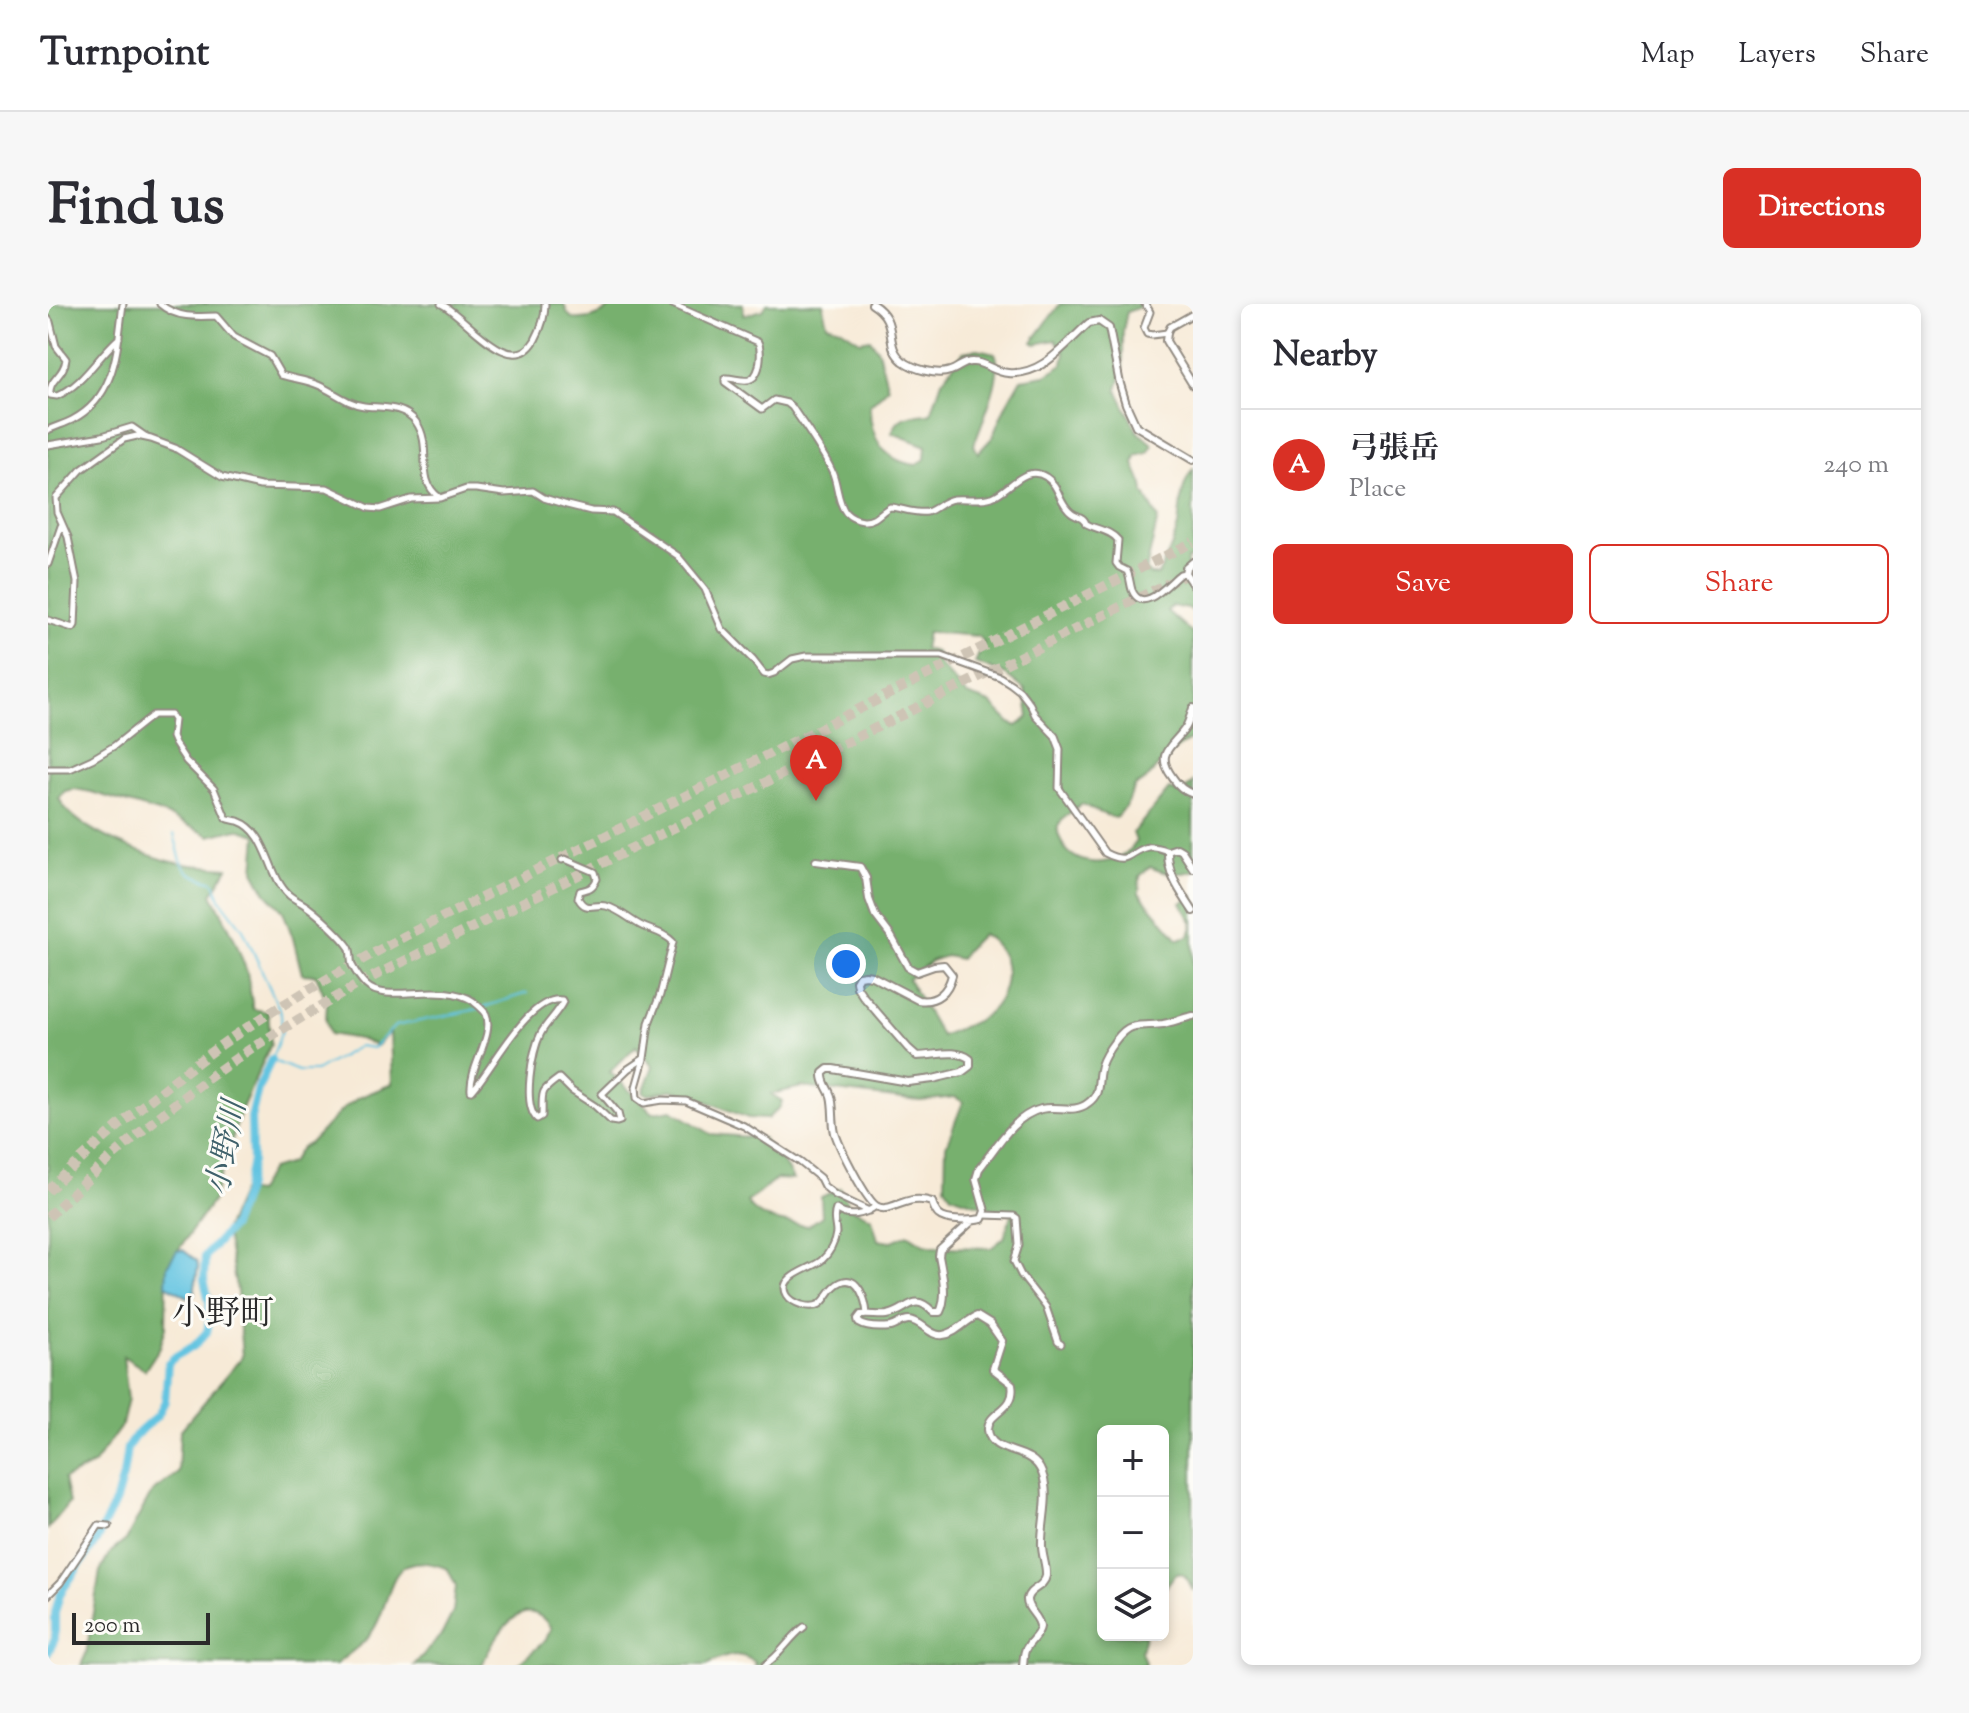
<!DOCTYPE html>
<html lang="en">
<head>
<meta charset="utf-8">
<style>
  body { margin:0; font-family:"Sorts Mill Goudy","Noto Serif JP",serif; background:#f7f7f7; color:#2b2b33 }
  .controls { position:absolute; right:24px; bottom:24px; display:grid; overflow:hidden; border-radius:12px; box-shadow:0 4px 12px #0003 }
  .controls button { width:72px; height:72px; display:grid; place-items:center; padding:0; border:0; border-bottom:2px solid #e1e1e2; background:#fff; color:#2b2b33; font:40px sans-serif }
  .scale { position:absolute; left:24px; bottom:20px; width:138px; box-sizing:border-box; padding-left:8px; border:4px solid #2b2b2b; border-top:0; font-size:22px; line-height:28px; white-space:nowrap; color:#2b2b2b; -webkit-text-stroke:6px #fdfcf7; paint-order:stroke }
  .you { position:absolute; left:798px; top:660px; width:28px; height:28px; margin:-20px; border:6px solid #fff; border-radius:50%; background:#1a73e8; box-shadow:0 0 0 12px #1a73e833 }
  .badge { display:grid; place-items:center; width:52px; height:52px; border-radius:50%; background:#d93025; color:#fff; font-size:26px; font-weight:700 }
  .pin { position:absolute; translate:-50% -66px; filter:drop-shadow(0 2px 4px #0008) }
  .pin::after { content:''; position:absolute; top:42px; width:28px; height:24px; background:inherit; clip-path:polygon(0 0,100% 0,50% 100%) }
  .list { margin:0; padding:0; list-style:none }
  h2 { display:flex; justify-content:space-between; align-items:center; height:104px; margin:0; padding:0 32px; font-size:34px }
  h2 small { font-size:26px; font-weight:400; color:#7c7c81 }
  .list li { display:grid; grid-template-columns:52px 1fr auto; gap:24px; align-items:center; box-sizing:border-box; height:112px; padding:0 32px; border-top:2px solid #e1e1e2 }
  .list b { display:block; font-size:30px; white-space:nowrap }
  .list p { margin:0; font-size:26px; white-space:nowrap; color:#7c7c81 }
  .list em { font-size:26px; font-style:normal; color:#7c7c81 }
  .actions { display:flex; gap:16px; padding:24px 32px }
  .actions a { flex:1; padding:18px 0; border:2px solid #d93025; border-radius:12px; text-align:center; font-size:28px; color:#d93025 }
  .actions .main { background:#d93025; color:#fff }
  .icon { flex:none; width:44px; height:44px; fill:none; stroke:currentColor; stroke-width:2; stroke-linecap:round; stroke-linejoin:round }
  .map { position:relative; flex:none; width:1145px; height:1361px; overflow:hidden; border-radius:12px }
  header { display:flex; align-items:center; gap:48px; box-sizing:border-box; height:112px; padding:0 40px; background:#fff; border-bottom:2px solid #e1e1e2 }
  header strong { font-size:38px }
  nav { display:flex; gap:44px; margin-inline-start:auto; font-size:28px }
  .intro { display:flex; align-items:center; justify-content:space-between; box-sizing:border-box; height:192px; padding:0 48px }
  h1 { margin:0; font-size:56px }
  .button { padding:20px 36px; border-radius:12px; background:#d93025; color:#fff; font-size:28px; font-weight:700 }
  main { display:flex; gap:48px; padding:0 48px }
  aside { flex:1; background:#fff; border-radius:12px; box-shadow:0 4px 12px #0003 }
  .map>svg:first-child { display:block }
  .forest { fill:#77b06e; stroke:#516e4c; stroke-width:2; fill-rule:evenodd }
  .water { fill:#63c4e1; stroke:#477886; stroke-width:2 }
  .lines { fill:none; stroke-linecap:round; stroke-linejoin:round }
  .stream { stroke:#63c4e1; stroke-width:2 }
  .river { stroke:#63c4e1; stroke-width:8 }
  .motorway-tunnel { stroke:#cec4b5; stroke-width:10; stroke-dasharray:10 5; stroke-linecap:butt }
  .minor-casing { stroke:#918a81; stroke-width:9 }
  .tertiary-casing { stroke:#918a81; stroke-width:10 }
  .minor { stroke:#fff; stroke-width:5 }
  .tertiary { stroke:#fff; stroke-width:6 }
  .labels { text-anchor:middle; stroke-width:6; stroke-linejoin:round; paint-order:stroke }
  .water-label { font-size:32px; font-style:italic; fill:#3f616b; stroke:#fdfcf7 }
  .quarter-label { font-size:34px; fill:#2b2b2b; stroke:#fdfcf7 }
</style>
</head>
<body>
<header>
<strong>Turnpoint</strong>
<nav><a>Map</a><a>Layers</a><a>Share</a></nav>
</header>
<div class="intro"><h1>Find us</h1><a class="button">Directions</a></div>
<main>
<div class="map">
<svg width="1145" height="1361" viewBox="0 0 1145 1361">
  <rect width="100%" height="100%" fill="#fdfcf7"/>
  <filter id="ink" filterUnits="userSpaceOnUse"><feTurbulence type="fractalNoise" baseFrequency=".0125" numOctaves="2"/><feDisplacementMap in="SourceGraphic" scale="16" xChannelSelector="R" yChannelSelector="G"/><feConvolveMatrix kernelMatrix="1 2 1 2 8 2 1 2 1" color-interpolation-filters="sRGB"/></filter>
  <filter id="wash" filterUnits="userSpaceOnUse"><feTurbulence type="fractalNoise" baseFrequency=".006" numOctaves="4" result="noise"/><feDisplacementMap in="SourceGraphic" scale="32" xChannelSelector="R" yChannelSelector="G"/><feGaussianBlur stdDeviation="1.8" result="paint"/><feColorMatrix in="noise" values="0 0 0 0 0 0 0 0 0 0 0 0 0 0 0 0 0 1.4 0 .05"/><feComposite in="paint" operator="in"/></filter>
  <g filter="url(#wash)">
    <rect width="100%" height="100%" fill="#f7ead7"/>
    <path class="forest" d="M 0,0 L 516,0 L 520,10 L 525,15 C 541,16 555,12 566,0 L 695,0 L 696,11 L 715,6 L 719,0 L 776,0 L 775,3 L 779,20 L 792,24 L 812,37 L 822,35 L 830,46 L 840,84 L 822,101 C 821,133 836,158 869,161 L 877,155 L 878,142 L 844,129 C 852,107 865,114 883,109 L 894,77 L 915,48 L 930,45 L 947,49 C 957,71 933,118 926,141 L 930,149 L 944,134 L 958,101 L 973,75 L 997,71 L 1015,60 L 1017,49 L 1008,36 L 987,40 L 984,38 L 1012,0 L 1093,0 L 1094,2 L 1079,8 L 1075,26 L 1075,64 L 1069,86 L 1089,127 L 1105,141 L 1100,149 L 1088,152 L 1086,160 L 1095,181 L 1096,189 L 1110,214 L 1098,266 L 1102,271 L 1110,271 C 1118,255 1126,239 1130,222 C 1133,202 1132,182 1145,165 L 1145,254 L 1139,256 L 1140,281 L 1145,289 L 1145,308 L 1140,305 L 1124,302 L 1119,307 L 1145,330 L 1145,434 C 1133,441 1122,450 1112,460 C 1101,471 1102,475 1087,482 L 1078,502 L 1068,514 C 1055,512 1045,504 1033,500 C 1026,506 1013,514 1010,522 C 1009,527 1010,530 1012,534 C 1022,567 1074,565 1088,537 L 1085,529 L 1121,485 L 1133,490 L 1145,478 L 1145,567 C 1129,571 1117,570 1102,563 L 1092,572 L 1091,589 L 1130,635 L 1141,632 L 1145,619 L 1133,599 L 1145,592 L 1145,1287 C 1135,1260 1127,1267 1115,1288 L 1115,1127 L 1055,1127 L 1055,1331 L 1097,1331 L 1093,1347 L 1098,1361 L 706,1361 L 707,1358 C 688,1345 677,1353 658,1361 L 469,1361 L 498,1336 L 503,1324 C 475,1282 445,1336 434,1361 L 366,1361 L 394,1330 L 405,1308 L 408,1282 L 400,1265 C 333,1239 349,1296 321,1332 C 312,1344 297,1351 288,1361 L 33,1361 L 38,1350 L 52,1267 L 63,1248 L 78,1236 L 104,1188 L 130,1169 L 132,1127 L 194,1053 L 189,988 L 177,925 L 194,887 L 208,889 L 223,865 L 243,859 L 253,844 L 262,839 L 295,805 L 310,794 L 344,780 L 342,727 L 329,742 L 311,735 L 282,730 L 278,716 L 279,698 L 268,671 L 254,670 L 245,634 L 235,607 L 218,589 L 206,567 L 209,531 L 189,525 L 162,532 L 114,509 L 43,488 L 27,485 L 17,487 L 11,494 C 24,524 87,547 117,556 C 136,562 160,562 180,564 L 164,590 L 187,636 L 199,668 L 205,705 L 220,708 L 223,740 L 194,804 L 165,896 L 119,962 L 118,1023 L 112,1043 L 97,1066 L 75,1052 L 80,1095 L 74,1121 L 45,1161 L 16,1175 L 21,1199 L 0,1225 ZM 879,328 L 930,332 L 936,338 L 927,359 L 958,371 L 977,386 L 981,413 L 969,422 L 962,419 L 942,399 L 919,391 L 890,359 L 888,348 L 876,345 ZM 934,630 C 965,647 965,688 939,710 C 927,720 907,725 893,732 L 860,675 L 883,657 L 898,652 L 912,655 L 918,646 ZM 588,742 L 605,762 L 595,788 L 600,791 L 623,786 L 643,791 L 700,814 L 719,815 L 732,803 L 734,797 L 723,790 L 754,783 L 872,797 L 907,793 L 915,798 L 898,842 L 897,882 L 903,891 L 945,905 L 965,906 L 956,934 L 943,944 C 921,942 898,946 877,940 C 871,938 865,933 860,930 L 842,938 L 830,936 L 824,914 L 803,904 L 792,884 L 773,893 L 774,912 L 760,922 C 738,919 712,918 699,898 L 729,875 L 745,876 L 739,864 L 714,834 L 663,830 L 624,806 L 605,809 L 562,768 Z"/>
    <path class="water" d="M 135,946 L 149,957 L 150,962 L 146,990 L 140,993 L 118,981 L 119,962 L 129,947 Z"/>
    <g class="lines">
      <path class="stream" d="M 126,530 C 135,563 131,569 166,578 L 172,595 L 195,625 L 233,709 L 234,727 L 223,756 L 250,767 L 268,767 L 311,742 L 325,744 L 347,722 L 430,705
        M 436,703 L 479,689"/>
      <path class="river" d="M 0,1349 L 7,1335 L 7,1309 L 12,1290 L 48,1237 L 68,1197 L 75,1172 L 79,1144 L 87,1132 L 110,1111 L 117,1097 L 120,1059 L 128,1052 L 146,1042 L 159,1028 L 162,1013 L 161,997 L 156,976 L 157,952 L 184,922 L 198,886 L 204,857 L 203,814 L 210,785 L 223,756"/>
    </g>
  </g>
  <g filter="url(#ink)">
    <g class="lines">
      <path class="motorway-tunnel" d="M 0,887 C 54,834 112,785 173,741 C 232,700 295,666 357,632 L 1145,238
        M 0,913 C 63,852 130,792 204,744 C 242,720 281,697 320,675 L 1145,267"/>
      <defs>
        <path id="minor" d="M 112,0 C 128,14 148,13 168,12 L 186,33 L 222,52 L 233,71 C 246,75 258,76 270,81 C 285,87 299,100 316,102 C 333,104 356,101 368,118 C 386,143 366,175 391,193
          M 393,0 C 417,11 463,77 487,36 C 493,25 497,13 497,0
          M 624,0 L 710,38 C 714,46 713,70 703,75 C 697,79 684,73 677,74 L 677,78 L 714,105 L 726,96 L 739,99 L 744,103 C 758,124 774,145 784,167 C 790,180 789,198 798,209 C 802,213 809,216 815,217 C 827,218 832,208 842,203 C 854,204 867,210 879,208 C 889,205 895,196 906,195 C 919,194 931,197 944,193 C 961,187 977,159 998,173 C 1011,181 1011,199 1023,208 C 1025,210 1031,212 1034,214 C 1042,221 1032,217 1043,222 C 1052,226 1063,227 1070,236 L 1068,259 L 1071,263 L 1079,267 C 1082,273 1082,280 1084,286 C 1095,312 1121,278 1132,270 L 1137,269
          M 1097,0 L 1102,8 L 1096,24 L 1099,30 L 1104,31 L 1119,29 L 1122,23 L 1145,10
          M 0,15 L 2,18 L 8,42 L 18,55 C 16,73 0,75 2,91 L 9,92 C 36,80 49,53 71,34
          M 0,126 C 8,122 16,120 24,116 C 69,93 69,44 75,0
          M 0,141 L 54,132 L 84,123 L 97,132
          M 0,260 L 13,222
          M 0,316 L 25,324 L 27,321 L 29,278 L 20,233 L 9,208 L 8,194 L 33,166 L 76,135 L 89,132 L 103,135 L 127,144 L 174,173 L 212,182 L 279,184 L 321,204 L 332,205 L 363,195 L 392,194 L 418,185 L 428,185 L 456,189 L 485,187 L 496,194 L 519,201 L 543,207 L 565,208 L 630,252 L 657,285 L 674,325 L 705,356 L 716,370 L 720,371 L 726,369 L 744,355 L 758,352 L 894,352 L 952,373 L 963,380 L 972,387 L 982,400 L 987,411 L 1007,432 L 1012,445 L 1011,484 L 1057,549 C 1082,562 1080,547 1100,543 C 1106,542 1114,545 1120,547
          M 0,465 L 22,465 L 44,455 L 66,442 L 105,411 L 123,411 L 126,416 L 124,433 L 127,440 L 138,457 L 166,485 L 178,514 C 182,516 186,516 190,517 C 221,528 219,571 241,591 C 247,596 255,599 261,604 C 272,612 294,633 301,643 C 304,649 302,655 304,661 C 307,667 314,677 318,681 C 338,701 394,676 425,697 C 429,701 435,705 438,710 C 447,731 421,763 423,787
          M 514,556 L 517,555 L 547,568 L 549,575 C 545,584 541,585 532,587 L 530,594 C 538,609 546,599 558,602 C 570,605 581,615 592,621 C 603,627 616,628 625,638 L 612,691 L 601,719 L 596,755 L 588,783 L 589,794 L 596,799 L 615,796 L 638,797 L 696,822 L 752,858 L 772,874 L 776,882 L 787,891 L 821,907
          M 424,787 C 444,766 481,690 514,696 L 515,698 C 509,710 499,718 493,729 C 484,747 474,801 489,815 L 494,812 C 495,788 490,789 511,774 L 524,787 L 547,802 L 563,817 L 569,818 L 572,817 L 570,809 L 554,790 L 580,765 L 595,755
          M 936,911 L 966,912 L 969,914 L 971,941 L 966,957 L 973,971 L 998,1003 L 1010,1038 L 1013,1040
          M 819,1010 C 818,998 811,970 793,978 C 775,986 781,1008 754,1001 C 748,999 742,996 739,991 C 728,972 764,965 774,956 C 781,950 787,939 788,929 C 788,920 784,914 788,905 C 800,915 816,911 828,902
          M 0,1291 L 12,1279 L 51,1221 L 61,1222
          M 717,1361 C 733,1351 741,1334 756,1323"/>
        <path id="tertiary" d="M 824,0 C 853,18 834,40 855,57 C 866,65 889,72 902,67 C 910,65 916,57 925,58 C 936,58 947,68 960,69 C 995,72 1017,40 1041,19 L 1051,17 L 1061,24 L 1072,80 L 1078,100 L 1088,122 L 1145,156
          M 1119,29 L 1118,37 L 1145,81
          M 1145,258 L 1138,264 L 1137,269 L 1145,281
          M 1145,404 C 1143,410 1141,418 1138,423 C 1126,442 1105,448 1125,474 C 1130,482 1136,487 1145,490
          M 768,557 L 812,563 L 818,574 L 821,595 L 827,611 L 843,632 L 860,663 L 869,668 L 886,662 L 896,661 L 904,671 C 900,688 888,699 870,696 L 824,672 L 817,671 L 811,672 L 808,677 L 809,683 L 815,692 L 860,744 L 869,752 C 887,752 908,744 922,755 L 922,762 L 914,768 L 885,775 L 860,778 L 785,765 L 780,765 L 775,769 C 774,779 780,783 783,792 C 786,803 784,817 787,829 C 791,842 819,899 830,903 C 844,909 859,889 884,898 C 886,903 887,908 891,911 C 898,918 925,917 934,915 L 937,907 L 928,875 L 931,865 C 948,844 965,812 993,805 C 1009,801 1027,810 1040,799 C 1053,790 1049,779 1052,766 C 1053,758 1058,750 1062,744 C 1082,714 1086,724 1115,720 C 1125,718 1135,714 1145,712
          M 1145,564 L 1134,547 L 1129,544 L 1120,547 C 1119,571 1133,588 1145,607
          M 924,917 L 892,946 L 891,952 C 894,969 900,992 892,1008 L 885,1008 C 865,987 861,1007 839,1011 C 831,1012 822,1010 813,1011 L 810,1015 L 811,1019 C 819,1024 833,1024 843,1023 C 849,1022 854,1016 861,1016 C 873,1016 882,1033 895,1031 C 908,1030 918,1016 929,1012 L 942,1020 L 954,1037 L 945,1065 L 964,1080 C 969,1107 939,1107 940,1126 C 943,1153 984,1141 994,1169 C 1003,1192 993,1218 994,1242 C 994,1252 999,1263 998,1272 C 996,1284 981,1284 979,1295 C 978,1306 992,1312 992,1323 C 991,1331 983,1336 979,1343 C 975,1348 976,1355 975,1361"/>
      </defs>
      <use href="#minor" class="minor-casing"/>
      <use href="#tertiary" class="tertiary-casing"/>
      <use href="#minor" class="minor"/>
      <use href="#tertiary" class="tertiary"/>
    </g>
  </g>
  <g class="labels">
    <g class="water-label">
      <text transform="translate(177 844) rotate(-79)" y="11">小野川</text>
    </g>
    <g class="quarter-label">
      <text x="175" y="1020">小野町</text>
    </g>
  </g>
</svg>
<div class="controls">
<button>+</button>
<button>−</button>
<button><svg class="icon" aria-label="layers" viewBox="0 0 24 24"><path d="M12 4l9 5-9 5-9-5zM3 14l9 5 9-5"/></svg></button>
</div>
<div class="scale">200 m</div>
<div class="you"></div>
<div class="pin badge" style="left:768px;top:497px">A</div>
</div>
<aside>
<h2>Nearby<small></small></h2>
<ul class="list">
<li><span class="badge">A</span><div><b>弓張岳</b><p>Place</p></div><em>240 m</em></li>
</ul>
<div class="actions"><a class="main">Save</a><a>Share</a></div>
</aside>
</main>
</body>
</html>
